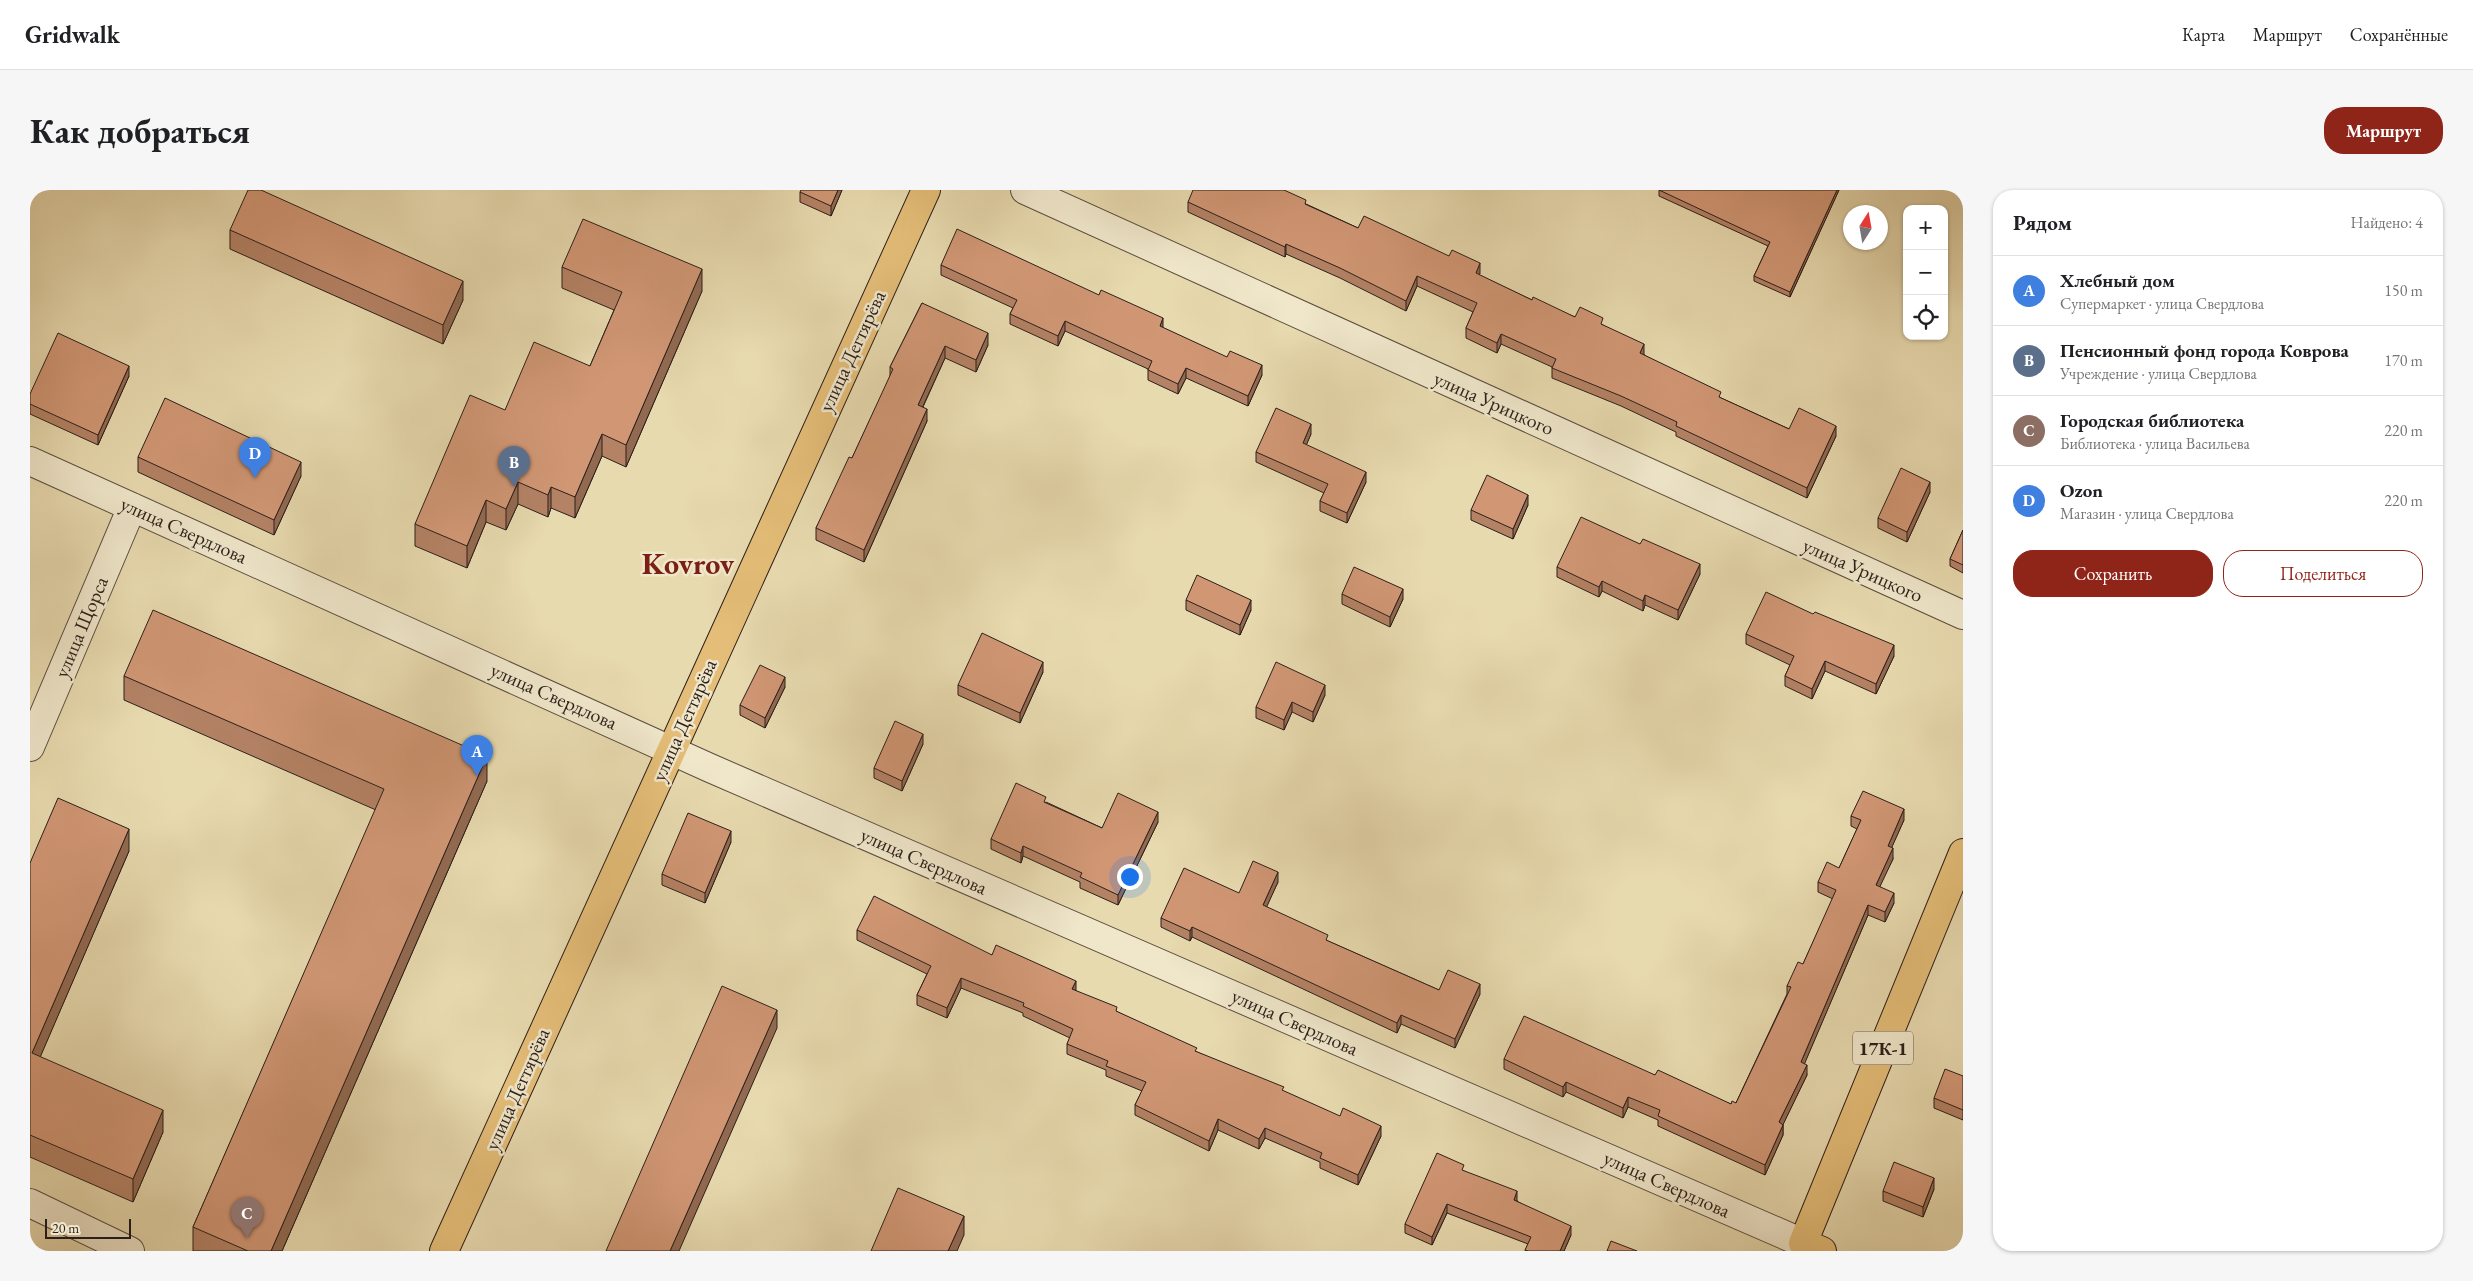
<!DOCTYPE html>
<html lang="ru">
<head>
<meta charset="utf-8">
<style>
  body { margin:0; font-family:"EB Garamond",serif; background:#f6f6f6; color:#202124 }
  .controls { position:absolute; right:15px; top:15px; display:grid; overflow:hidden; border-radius:10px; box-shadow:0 1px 4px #0004 }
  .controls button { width:45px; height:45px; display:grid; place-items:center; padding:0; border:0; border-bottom:1px solid #e0e0e0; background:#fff; color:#202124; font:25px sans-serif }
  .compass { position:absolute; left:1813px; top:15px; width:45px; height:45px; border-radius:50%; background:#fff; box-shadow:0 1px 4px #0004; rotate:11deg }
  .scale { position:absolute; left:15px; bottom:12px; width:86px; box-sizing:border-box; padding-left:5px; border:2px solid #2c1f1b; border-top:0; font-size:14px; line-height:18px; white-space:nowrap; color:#2c1f1b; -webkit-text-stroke:4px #f0e7cb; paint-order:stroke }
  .you { position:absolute; left:1099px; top:686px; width:18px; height:18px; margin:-12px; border:4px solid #fff; border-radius:50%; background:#1a73e8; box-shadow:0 0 0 8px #1a73e833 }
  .badge { display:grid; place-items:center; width:32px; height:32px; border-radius:50%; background:#8f2418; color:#fff; font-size:16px; font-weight:700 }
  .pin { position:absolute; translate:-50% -41px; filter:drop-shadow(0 1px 2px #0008) }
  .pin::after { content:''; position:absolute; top:26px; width:18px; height:15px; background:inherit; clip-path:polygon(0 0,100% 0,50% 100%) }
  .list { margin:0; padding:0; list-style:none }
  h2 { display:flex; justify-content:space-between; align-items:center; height:65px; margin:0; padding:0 20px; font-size:21px }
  h2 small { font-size:16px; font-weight:400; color:#757577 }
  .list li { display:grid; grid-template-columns:32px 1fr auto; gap:15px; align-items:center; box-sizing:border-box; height:70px; padding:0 20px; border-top:1px solid #e0e0e0 }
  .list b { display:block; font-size:19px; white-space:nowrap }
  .list p { margin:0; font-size:16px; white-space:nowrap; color:#757577 }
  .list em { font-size:16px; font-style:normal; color:#757577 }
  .actions { display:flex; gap:10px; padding:15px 20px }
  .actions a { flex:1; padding:11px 0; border:1px solid #8f2418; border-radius:20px; text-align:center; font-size:18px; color:#8f2418 }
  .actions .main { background:#8f2418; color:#fff }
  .icon { flex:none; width:28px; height:28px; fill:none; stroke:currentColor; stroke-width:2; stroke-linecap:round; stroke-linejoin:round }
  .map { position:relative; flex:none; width:1933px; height:1061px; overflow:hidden; border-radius:20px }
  header { display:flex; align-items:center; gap:30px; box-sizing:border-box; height:70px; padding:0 25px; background:#fff; border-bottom:1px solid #e0e0e0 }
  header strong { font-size:24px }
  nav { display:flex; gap:28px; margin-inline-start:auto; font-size:18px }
  .intro { display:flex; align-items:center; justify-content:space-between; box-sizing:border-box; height:120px; padding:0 30px }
  h1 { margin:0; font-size:35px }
  .button { padding:12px 22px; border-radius:20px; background:#8f2418; color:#fff; font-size:18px; font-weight:700 }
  main { display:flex; gap:30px; padding:0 30px }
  aside { flex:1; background:#fff; border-radius:20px; box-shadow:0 1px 4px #0004 }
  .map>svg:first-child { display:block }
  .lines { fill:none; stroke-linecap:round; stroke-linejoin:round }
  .minor-casing { stroke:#5b4e40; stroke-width:30 }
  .major-casing { stroke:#2c1f1b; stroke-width:30 }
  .minor { stroke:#f0e7cb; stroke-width:28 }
  .major { stroke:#e4bd78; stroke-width:28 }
  .wall { fill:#b48265; stroke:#2c1f1b }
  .shaded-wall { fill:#926a52; stroke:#2c1f1b }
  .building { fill:#d19775; stroke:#2c1f1b }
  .labels { text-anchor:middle; stroke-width:5; stroke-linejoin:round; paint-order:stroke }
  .shield { fill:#f0e7cb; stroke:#675b50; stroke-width:1 }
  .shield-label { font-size:19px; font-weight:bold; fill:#2c1f1b }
  .street-label { font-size:20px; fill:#2c1f1b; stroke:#f0e7cb }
  .town-label { font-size:30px; font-weight:bold; fill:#7a1f14; stroke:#f0e7cb }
</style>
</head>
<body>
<header>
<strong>Gridwalk</strong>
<nav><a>Карта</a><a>Маршрут</a><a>Сохранённые</a></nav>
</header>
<div class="intro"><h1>Как добраться</h1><a class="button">Маршрут</a></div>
<main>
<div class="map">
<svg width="1933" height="1061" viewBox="0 0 1933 1061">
  <rect width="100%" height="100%" fill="#e8daaf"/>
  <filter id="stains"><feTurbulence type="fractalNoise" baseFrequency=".004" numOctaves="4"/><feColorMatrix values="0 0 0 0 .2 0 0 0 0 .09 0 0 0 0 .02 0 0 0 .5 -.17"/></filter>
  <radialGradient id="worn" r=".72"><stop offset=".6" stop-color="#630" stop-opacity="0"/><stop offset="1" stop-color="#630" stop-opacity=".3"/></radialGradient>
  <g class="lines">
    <defs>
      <path id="minor" d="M 995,0 L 1933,425
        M 0,271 L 680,578 L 1773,1053 L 1770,1061
        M 0,557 L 102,317
        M 0,1013 L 100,1061"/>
      <path id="major" d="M 414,1061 L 896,0
        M 1792,1061 L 1773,1053 L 1933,663"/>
    </defs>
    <use href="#minor" class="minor-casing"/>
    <use href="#major" class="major-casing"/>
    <use href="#minor" class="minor"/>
    <use href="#major" class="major"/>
  </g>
  <path class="wall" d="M 812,0 L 801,26 L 770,12 L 770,2 Z
    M 1629,0 L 1809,0 L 1760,107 L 1724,91 L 1724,86 L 1738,56 L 1629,6 Z
    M 1158,12 L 1276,14 L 1328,38 L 1450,83 L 1449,85 L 1502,110 L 1545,127 L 1573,135 L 1614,164 L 1614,165 L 1691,208 L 1759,239 L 1806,246 L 1777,308 L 1646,246 L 1646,242 L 1591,216 L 1522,188 L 1522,177 L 1471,154 L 1467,163 L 1436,148 L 1436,138 L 1443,122 L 1387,96 L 1376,121 L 1310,88 L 1256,64 L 1255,67 L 1158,22 Z
    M 200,40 L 433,110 L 413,154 L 200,59 Z
    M 911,75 L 1133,138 L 1232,185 L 1218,216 L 1156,188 L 1148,204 L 1118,190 L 1118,179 L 1035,141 L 1028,156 L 980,134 L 980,124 L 983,118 L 911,85 Z
    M 532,77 L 672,101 L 596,277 L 572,266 L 545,328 L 521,318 L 518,327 L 488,314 L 476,340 L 456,332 L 437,378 L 385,356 L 385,334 L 475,220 L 560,176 L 584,120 L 532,98 Z
    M 892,113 L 958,155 L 946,182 L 915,168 L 893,217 L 897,231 L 834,372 L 786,350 L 786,338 L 822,268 L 860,187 L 860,177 Z
    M 99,186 L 68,255 L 0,224 L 0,204 Z
    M 1281,244 L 1276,255 L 1336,292 L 1317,333 L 1290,321 L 1290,311 L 1294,303 L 1226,272 L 1226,262 Z
    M 108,267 L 271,286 L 244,345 L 108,282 Z
    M 1900,302 L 1877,352 L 1848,338 L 1848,328 Z
    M 1498,315 L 1483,349 L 1441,330 L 1441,320 Z
    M 1933,340 L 1933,383 L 1920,376 L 1920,369 Z
    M 1527,377 L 1670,384 L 1648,430 L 1615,415 L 1613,421 L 1572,401 L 1569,407 L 1527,387 Z
    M 1312,404 L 1373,409 L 1360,437 L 1312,414 Z
    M 1156,410 L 1221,420 L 1210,445 L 1156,420 Z
    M 1716,444 L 1864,466 L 1846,504 L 1795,481 L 1782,509 L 1755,496 L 1755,486 L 1760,475 L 1716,454 Z
    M 1013,482 L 990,533 L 928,505 L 928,495 Z
    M 94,486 L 457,591 L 252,1061 L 163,1061 L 163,1037 L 346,620 L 94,510 Z
    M 755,497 L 735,538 L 710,525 L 710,515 Z
    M 1295,505 L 1283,532 L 1262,522 L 1254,540 L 1226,528 L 1226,517 Z
    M 893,554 L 872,601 L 844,588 L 844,578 Z
    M 1016,612 L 1072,638 L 1128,632 L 1088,715 L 1050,698 L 1050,692 L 993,666 L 991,673 L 961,659 L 961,649 Z
    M 1821,626 L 1874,630 L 1861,658 L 1863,669 L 1849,696 L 1864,713 L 1855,732 L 1838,725 L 1774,874 L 1777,885 L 1753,934 L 1753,945 L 1735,985 L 1628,936 L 1628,930 L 1598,917 L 1593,928 L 1536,902 L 1533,907 L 1474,879 L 1474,869 L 1625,885 L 1701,914 L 1706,913 L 1757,804 L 1757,796 L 1773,774 L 1803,709 L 1788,702 L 1788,692 L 1809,678 L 1827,639 L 1821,636 Z
    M 701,652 L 675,713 L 632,695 L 632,684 Z
    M 99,661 L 10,867 L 133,942 L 103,1012 L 0,967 L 0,673 Z
    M 1248,692 L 1236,717 L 1298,751 L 1409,800 L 1450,804 L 1425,858 L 1371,834 L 1367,843 L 1162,747 L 1160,751 L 1131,737 L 1131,728 Z
    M 827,740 L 962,765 L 1046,801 L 1167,862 L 1351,946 L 1328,995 L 1290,978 L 1290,972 L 1235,948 L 1229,959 L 1188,940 L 1179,961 L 1105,925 L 1105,915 L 1112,901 L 1076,886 L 1076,880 L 1037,864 L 1037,854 L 1040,848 L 993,826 L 993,823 L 931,798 L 917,828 L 887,815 L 887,805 L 897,784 L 827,750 Z
    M 1933,886 L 1933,930 L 1904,918 L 1904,908 Z
    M 1434,981 L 1487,1010 L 1487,1011 L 1541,1045 L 1534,1061 L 1495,1061 L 1498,1054 L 1417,1023 L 1402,1055 L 1375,1043 L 1375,1034 Z
    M 1904,999 L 1893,1027 L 1853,1011 L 1853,1001 Z"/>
  <path class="shaded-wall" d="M 808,0 L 812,0 L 801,26 L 801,16 Z
    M 1807,0 L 1809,0 L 1760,107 L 1760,102 Z
    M 1256,54 L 1256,64 L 1255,67 L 1255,57 Z
    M 1450,73 L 1450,83 L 1446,93 L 1446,83 Z
    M 672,79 L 672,101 L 596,277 L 596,255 Z
    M 1387,86 L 1387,96 L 1376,121 L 1376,111 Z
    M 433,91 L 433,110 L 413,154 L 413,135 Z
    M 1133,128 L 1133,138 L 1130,136 Z
    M 1035,131 L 1035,141 L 1028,156 L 1028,146 Z
    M 958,143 L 958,155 L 946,182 L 946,170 Z
    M 1471,144 L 1471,154 L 1467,163 L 1467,153 Z
    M 1614,154 L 1614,164 L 1610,173 L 1610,163 Z
    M 915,156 L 915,168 L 888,227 L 888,215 Z
    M 1232,175 L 1232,185 L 1218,216 L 1218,206 Z
    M 99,176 L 99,186 L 68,255 L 68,245 Z
    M 1156,178 L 1156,188 L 1148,204 L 1148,194 Z
    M 897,219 L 897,231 L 834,372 L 834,360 Z
    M 1281,234 L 1281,244 L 1273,263 L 1273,253 Z
    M 1806,236 L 1806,246 L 1777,308 L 1777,298 Z
    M 572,244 L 572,266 L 545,328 L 545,307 Z
    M 271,272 L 271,286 L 244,345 L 244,330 Z
    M 1336,282 L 1336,292 L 1317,333 L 1317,323 Z
    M 488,292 L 488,314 L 476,340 L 476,319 Z
    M 1900,292 L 1900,302 L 1877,352 L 1877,342 Z
    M 521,297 L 521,318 L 518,327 L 518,305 Z
    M 1498,305 L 1498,315 L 1483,349 L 1483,339 Z
    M 456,310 L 456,332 L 437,378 L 437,356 Z
    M 1670,374 L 1670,384 L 1648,430 L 1648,420 Z
    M 1572,391 L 1572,401 L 1569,407 L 1569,397 Z
    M 1373,399 L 1373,409 L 1360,437 L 1360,427 Z
    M 1615,405 L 1615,415 L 1613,421 L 1613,411 Z
    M 1221,410 L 1221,420 L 1210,445 L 1210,435 Z
    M 1864,455 L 1864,466 L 1846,504 L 1846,494 Z
    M 1795,471 L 1795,481 L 1782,509 L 1782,499 Z
    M 1013,472 L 1013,482 L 990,533 L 990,523 Z
    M 755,487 L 755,497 L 735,538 L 735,528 Z
    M 1295,495 L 1295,505 L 1283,532 L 1283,522 Z
    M 1262,512 L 1262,522 L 1254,540 L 1254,530 Z
    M 893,544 L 893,554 L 872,601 L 872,591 Z
    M 457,566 L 457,591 L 252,1061 L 241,1061 Z
    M 1874,619 L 1874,630 L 1858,666 L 1858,656 Z
    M 1128,622 L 1128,632 L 1088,715 L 1088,705 Z
    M 99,639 L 99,661 L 2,886 L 2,863 Z
    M 701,641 L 701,652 L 675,713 L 675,703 Z
    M 993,656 L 993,666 L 991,673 L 991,663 Z
    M 1863,658 L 1863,669 L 1846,705 L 1846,695 Z
    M 1248,682 L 1248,692 L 1233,725 L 1233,715 Z
    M 1864,703 L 1864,713 L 1855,732 L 1855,722 Z
    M 1838,715 L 1838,725 L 1771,882 L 1771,872 Z
    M 1162,737 L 1162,747 L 1160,751 L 1160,741 Z
    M 931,788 L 931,798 L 917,828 L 917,818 Z
    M 1046,791 L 1046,801 L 1042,799 Z
    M 1450,794 L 1450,804 L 1425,858 L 1425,849 Z
    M 747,820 L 747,838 L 649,1061 L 640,1061 Z
    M 1371,825 L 1371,834 L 1367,843 L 1367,833 Z
    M 1777,875 L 1777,885 L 1749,943 L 1749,932 Z
    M 1536,892 L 1536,902 L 1533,907 L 1533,897 Z
    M 1598,907 L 1598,917 L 1593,928 L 1593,918 Z
    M 133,920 L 133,942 L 103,1012 L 103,989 Z
    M 1188,929 L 1188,940 L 1179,961 L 1179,951 Z
    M 1753,935 L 1753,945 L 1735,985 L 1735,975 Z
    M 1351,936 L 1351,946 L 1328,995 L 1328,985 Z
    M 1235,938 L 1235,948 L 1229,959 L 1229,949 Z
    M 1904,988 L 1904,999 L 1893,1027 L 1893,1017 Z
    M 1487,1001 L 1487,1010 L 1484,1019 L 1484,1010 Z
    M 1417,1014 L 1417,1023 L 1402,1055 L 1402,1047 Z
    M 934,1026 L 934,1045 L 927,1061 L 918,1061 Z
    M 1541,1036 L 1541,1045 L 1534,1061 L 1530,1061 Z"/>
  <path class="building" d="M 218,0 L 231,0 L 433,91 L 413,135 L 200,40 Z
    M 771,0 L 808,0 L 801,16 L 770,2 Z
    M 1163,0 L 1254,0 L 1276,10 L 1275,14 L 1328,38 L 1334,26 L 1419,66 L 1422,60 L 1450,73 L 1446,83 L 1502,110 L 1503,107 L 1545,127 L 1550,117 L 1573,128 L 1571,134 L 1614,154 L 1610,163 L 1691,202 L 1689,207 L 1759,239 L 1769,218 L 1806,236 L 1777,298 L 1646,236 L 1647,232 L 1591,206 L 1522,178 L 1526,169 L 1471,144 L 1467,153 L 1436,138 L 1447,113 L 1387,86 L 1376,111 L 1310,78 L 1256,54 L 1255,57 L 1158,12 Z
    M 1629,0 L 1807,0 L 1760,102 L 1724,86 L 1740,52 Z
    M 553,29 L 672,79 L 596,255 L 572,244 L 545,307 L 521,297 L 518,305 L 488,292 L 476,319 L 456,310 L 437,356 L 385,334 L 440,205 L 475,220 L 504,152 L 560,176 L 592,102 L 532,77 Z
    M 927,39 L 1069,105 L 1071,100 L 1133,128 L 1130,136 L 1197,167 L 1200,161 L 1232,175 L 1218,206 L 1156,178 L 1148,194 L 1118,180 L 1122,171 L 1035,131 L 1028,146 L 980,124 L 987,110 L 911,75 Z
    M 892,113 L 958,143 L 946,170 L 915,156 L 888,215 L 897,219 L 834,360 L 786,338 L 819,267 L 822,268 L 863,179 L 860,177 Z
    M 28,143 L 99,176 L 68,245 L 0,214 L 0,204 Z
    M 135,208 L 271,272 L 244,330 L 108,267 Z
    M 1246,218 L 1281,234 L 1273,253 L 1336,282 L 1317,323 L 1290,311 L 1298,294 L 1226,262 Z
    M 1871,278 L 1900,292 L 1877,342 L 1848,328 Z
    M 1457,285 L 1498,305 L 1483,339 L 1441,320 Z
    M 1551,327 L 1610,354 L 1613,349 L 1670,374 L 1648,420 L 1615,405 L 1613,411 L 1572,391 L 1569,397 L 1527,377 Z
    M 1933,340 L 1933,375 L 1920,369 Z
    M 1324,377 L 1373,399 L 1360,427 L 1312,404 Z
    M 1167,385 L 1221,410 L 1210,435 L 1156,410 Z
    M 1736,402 L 1783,424 L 1785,422 L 1864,455 L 1846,494 L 1795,471 L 1782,499 L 1755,486 L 1764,466 L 1716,444 Z
    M 123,420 L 457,566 L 241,1061 L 218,1061 L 163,1037 L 354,599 L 94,486 Z
    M 952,443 L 1013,472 L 990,523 L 928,495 Z
    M 1246,472 L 1295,495 L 1283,522 L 1262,512 L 1254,530 L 1226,517 Z
    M 730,475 L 755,487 L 735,528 L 710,515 Z
    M 865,531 L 893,544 L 872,591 L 844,578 Z
    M 986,593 L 1016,607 L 1014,612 L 1072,638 L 1088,603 L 1128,622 L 1088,705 L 1050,687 L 1052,683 L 993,656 L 991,663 L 961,649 Z
    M 1833,601 L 1874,619 L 1858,656 L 1863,658 L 1846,695 L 1864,703 L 1855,722 L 1838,715 L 1771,872 L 1777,875 L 1749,932 L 1753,935 L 1735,975 L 1628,926 L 1630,920 L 1598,907 L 1593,918 L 1536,892 L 1533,897 L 1474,869 L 1494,826 L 1625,885 L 1628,880 L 1701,914 L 1702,911 L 1706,913 L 1761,797 L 1757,796 L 1768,772 L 1773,774 L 1806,700 L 1788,692 L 1797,672 L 1809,678 L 1831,630 L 1821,626 Z
    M 28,608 L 99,639 L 2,863 L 133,920 L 103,989 L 0,945 L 0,673 Z
    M 658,623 L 701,641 L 675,703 L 632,684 Z
    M 1223,671 L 1248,682 L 1233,715 L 1298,745 L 1296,750 L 1409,800 L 1418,780 L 1450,794 L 1425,849 L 1371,825 L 1367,833 L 1162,737 L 1160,741 L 1131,728 L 1154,678 L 1209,703 Z
    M 844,706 L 962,765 L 966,755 L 1046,791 L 1042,799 L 1087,817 L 1086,821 L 1167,858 L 1165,861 L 1254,897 L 1252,900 L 1310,926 L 1313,918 L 1351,936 L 1328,985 L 1290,968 L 1292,963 L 1235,938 L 1229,949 L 1188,929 L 1179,951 L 1105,915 L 1116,892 L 1076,876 L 1078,871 L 1037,854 L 1043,839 L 993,816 L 994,813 L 931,788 L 917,818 L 887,805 L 901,776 L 827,740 Z
    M 692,796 L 747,820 L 640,1061 L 576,1061 Z
    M 1915,879 L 1933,886 L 1933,920 L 1904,908 Z
    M 1407,963 L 1434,975 L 1432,980 L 1487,1001 L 1484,1010 L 1541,1036 L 1530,1061 L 1498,1061 L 1495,1060 L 1501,1047 L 1417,1014 L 1402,1047 L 1375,1034 Z
    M 1864,972 L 1904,988 L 1893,1017 L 1853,1001 Z
    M 868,998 L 934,1026 L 918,1061 L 841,1061 Z
    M 1581,1051 L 1607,1061 L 1577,1061 Z"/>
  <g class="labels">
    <rect class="shield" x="1823" y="841.5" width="60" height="33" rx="4"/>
    <g class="shield-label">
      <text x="1853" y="865">17К-1</text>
    </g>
    <g class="street-label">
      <text transform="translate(822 161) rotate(-65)" y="7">улица Дегтярёва</text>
      <text transform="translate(1464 213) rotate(24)" y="7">улица Урицкого</text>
      <text transform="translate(154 340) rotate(24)" y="7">улица Свердлова</text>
      <text transform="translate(1833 380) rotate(24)" y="7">улица Урицкого</text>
      <text transform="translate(51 437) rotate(-67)" y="7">улица Щорса</text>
      <text transform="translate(524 506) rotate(24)" y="7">улица Свердлова</text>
      <text transform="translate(654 530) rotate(-66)" y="7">улица Дегтярёва</text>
      <text transform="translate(894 671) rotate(24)" y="7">улица Свердлова</text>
      <text transform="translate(1265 832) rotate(24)" y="7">улица Свердлова</text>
      <text transform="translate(487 899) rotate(-66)" y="7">улица Дегтярёва</text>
      <text transform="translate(1637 994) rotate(24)" y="7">улица Свердлова</text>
    </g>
    <g class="town-label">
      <text x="658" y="384">Kovrov</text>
    </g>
  </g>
  <rect width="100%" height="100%" filter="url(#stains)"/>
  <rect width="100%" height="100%" fill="url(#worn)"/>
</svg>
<div class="controls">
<button>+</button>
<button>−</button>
<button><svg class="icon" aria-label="locate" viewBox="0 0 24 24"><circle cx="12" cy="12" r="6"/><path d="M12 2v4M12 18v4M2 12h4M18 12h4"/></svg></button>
</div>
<svg class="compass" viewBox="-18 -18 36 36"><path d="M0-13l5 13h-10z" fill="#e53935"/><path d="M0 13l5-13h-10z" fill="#757577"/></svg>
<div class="scale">20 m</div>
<div class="you"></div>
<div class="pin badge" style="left:447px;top:586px;background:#3f7fe0">A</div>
<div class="pin badge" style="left:484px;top:297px;background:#5c6f8a">B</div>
<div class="pin badge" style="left:217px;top:1048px;background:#8d6e63">C</div>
<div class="pin badge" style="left:225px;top:288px;background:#3f7fe0">D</div>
</div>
<aside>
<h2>Рядом<small>Найдено: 4</small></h2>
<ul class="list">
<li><span class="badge" style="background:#3f7fe0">A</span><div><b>Хлебный дом</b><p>Супермаркет · улица Свердлова</p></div><em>150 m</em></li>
<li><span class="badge" style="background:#5c6f8a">B</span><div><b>Пенсионный фонд города Коврова</b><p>Учреждение · улица Свердлова</p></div><em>170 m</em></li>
<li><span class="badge" style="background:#8d6e63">C</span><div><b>Городская библиотека</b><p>Библиотека · улица Васильева</p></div><em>220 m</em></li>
<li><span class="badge" style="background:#3f7fe0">D</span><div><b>Ozon</b><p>Магазин · улица Свердлова</p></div><em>220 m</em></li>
</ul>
<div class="actions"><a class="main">Сохранить</a><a>Поделиться</a></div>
</aside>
</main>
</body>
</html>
